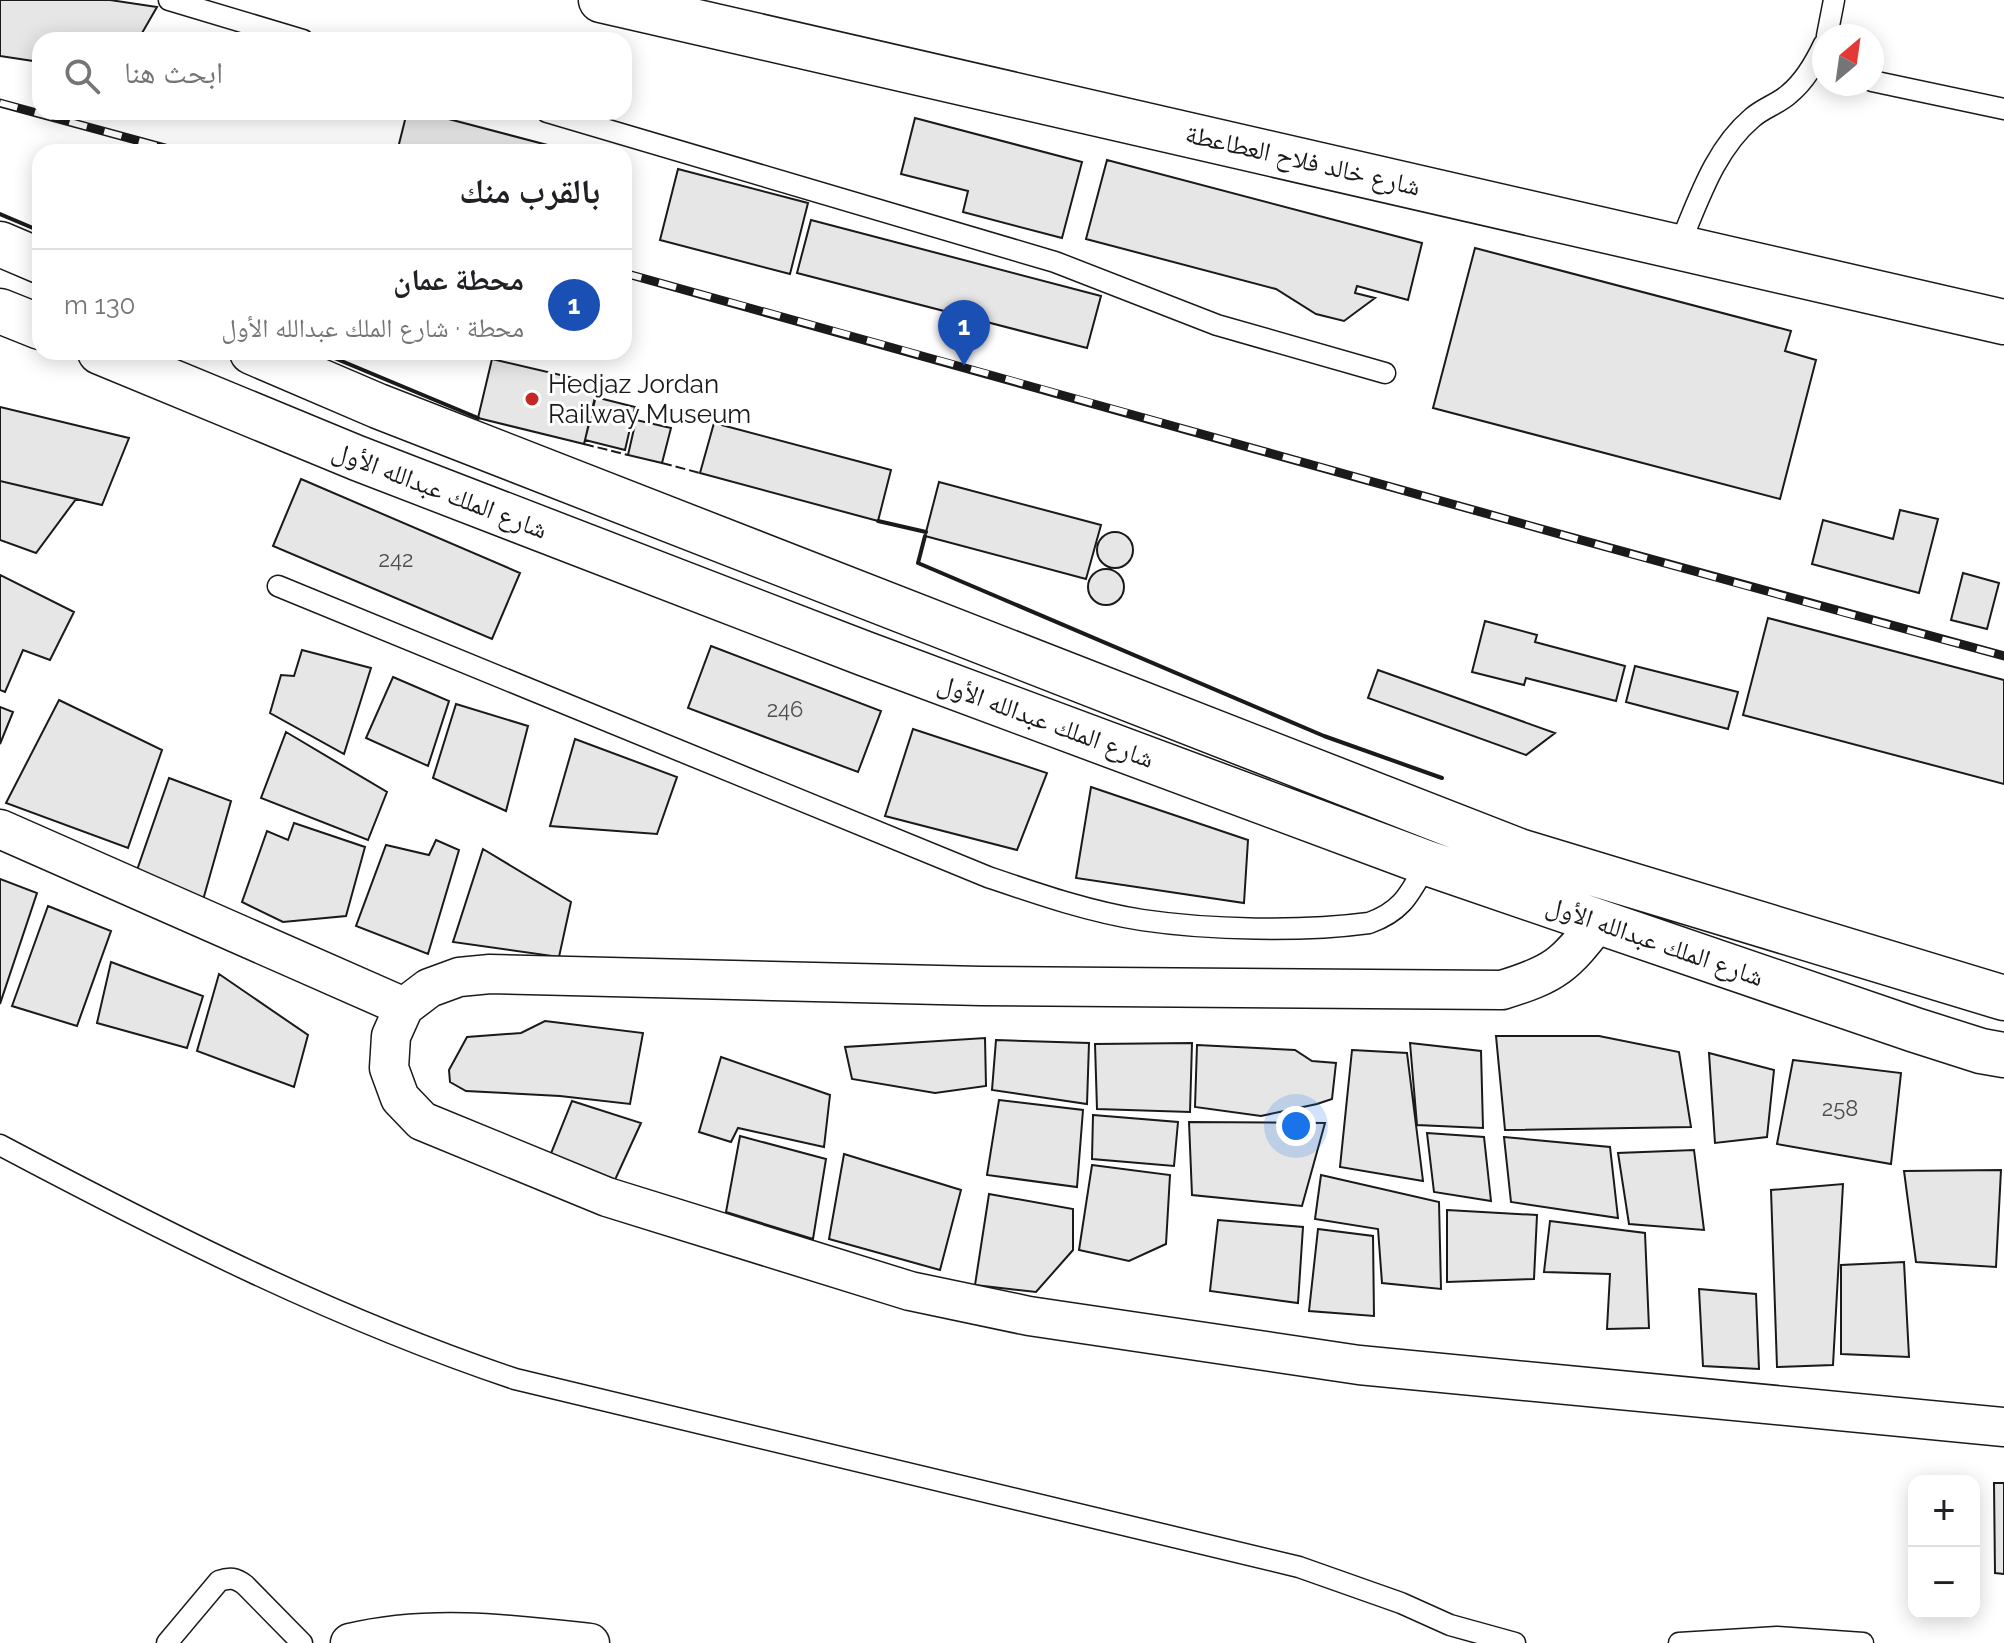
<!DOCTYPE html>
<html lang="ar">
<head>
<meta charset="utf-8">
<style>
  body { margin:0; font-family:Raleway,"Noto Naskh Arabic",sans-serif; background:#f2f2f2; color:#202124; direction:rtl }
  .controls { position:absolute; right:24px; bottom:24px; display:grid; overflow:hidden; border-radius:16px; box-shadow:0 4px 20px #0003 }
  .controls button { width:72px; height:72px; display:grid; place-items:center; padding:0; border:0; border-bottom:2px solid #e0e0e0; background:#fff; color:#202124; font:40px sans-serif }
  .compass { position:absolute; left:1812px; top:24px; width:72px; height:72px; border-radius:50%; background:#fff; box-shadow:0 4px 20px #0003; rotate:29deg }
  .you { position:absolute; left:1296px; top:1126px; width:28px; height:28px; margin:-20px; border:6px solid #fff; border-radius:50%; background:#1a73e8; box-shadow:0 0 0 12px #1a73e833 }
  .badge { display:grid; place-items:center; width:52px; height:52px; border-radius:50%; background:#111827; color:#fff; font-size:26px; font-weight:700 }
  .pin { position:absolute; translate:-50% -66px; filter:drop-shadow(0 2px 4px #0008) }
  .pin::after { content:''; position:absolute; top:42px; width:28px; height:24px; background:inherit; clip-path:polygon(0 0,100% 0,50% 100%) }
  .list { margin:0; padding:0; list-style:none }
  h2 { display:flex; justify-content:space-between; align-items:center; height:104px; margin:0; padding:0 32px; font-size:34px }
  h2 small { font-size:26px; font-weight:400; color:#757577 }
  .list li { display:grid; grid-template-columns:52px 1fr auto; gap:24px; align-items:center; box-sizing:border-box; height:112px; padding:0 32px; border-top:2px solid #e0e0e0 }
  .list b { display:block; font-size:30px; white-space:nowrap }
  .list p { margin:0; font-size:26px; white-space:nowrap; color:#757577 }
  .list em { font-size:26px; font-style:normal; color:#757577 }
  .icon { flex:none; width:44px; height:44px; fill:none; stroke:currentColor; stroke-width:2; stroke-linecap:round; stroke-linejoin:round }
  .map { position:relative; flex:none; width:2004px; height:1643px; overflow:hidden; direction:ltr }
  .search { position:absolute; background:#fff; box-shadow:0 4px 20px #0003; left:32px; top:32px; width:600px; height:88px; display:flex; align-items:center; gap:20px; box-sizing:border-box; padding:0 28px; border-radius:24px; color:#757577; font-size:30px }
  .panel { position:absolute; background:#fff; box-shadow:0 4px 20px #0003; left:32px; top:144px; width:600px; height:216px; border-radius:24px; direction:rtl }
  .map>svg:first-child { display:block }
  .building { fill:#e6e6e6; stroke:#1a1a1a; stroke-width:2 }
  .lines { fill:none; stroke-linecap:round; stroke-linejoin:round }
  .service-casing { stroke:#1a1a1a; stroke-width:23 }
  .minor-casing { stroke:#1a1a1a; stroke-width:41 }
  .tertiary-casing { stroke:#1a1a1a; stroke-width:47 }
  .primary-casing { stroke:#1a1a1a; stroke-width:47 }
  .service { stroke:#fff; stroke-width:20 }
  .minor { stroke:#fff; stroke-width:38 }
  .tertiary { stroke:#fff; stroke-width:44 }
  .primary { stroke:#fff; stroke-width:44 }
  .rail-casing { stroke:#1a1a1a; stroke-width:9 }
  .rail { stroke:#fff; stroke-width:6; stroke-dasharray:18; stroke-linecap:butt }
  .fence { stroke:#1a1a1a; stroke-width:2; stroke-dasharray:10 4; stroke-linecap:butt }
  .wall { stroke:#1a1a1a; stroke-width:4 }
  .poi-dot { fill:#c62828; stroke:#fff; stroke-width:3 }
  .labels { text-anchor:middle; stroke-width:6; stroke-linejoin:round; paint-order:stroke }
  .number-label { font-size:22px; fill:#4d4d4d }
  .street-label { font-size:26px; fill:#1a1a1a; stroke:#fff }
  .poi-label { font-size:26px; fill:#1a1a1a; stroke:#fff; text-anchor:start }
</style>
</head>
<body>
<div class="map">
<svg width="2004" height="1643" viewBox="0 0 2004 1643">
  <rect width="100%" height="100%" fill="#fff"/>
  <path class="building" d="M 0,0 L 110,0 L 157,7 L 138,40 L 40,40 L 40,62 L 0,56 Z
    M 407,112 L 422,112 L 574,152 L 397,152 Z
    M 915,118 L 1082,162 L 1062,238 L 963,212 L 968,191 L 901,174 Z
    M 1107,160 L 1422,243 L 1408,300 L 1357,286 L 1355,293 L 1375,298 L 1344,321 L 1316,314 L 1276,289 L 1086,239 Z
    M 678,169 L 808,203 L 790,274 L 660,240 Z
    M 811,220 L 1101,296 L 1087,348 L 797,273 Z
    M 1475,248 L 1791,331 L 1785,351 L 1816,360 L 1780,499 L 1433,408 Z
    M 492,359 L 599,384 L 584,444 L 478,418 Z
    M 595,397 L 635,407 L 625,450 L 585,440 Z
    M 0,407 L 129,438 L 102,505 L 0,481 Z
    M 636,420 L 671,428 L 662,463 L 628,455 Z
    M 714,423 L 891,470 L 878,521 L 700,473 Z
    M 301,479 L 520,573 L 492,639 L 273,546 Z
    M 0,481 L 76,499 L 36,553 L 0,540 Z
    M 939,482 L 1101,525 L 1086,579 L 925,536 Z
    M 1900,510 L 1938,519 L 1919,593 L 1812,564 L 1823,520 L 1893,539 Z
    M1097 550a18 18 0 1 1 36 0a18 18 0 1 1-36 0Z
    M1088 587a18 18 0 1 1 36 0a18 18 0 1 1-36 0Z
    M 1963,573 L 1999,583 L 1987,629 L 1951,620 Z
    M 0,575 L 74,612 L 50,660 L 23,650 L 5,692 L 0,690 Z
    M 1768,618 L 2004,680 L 2004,784 L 1743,715 Z
    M 1485,621 L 1537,635 L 1535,642 L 1625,666 L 1616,701 L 1526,678 L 1524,685 L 1472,672 Z
    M 711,646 L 881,711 L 858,772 L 688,708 Z
    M 302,650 L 371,668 L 344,754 L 270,713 L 281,675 L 294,676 Z
    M 1635,666 L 1738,692 L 1728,729 L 1626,702 Z
    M 1378,670 L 1555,733 L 1526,755 L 1368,698 Z
    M 393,677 L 449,701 L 428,766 L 366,738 Z
    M 59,700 L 162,750 L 128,848 L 6,803 Z
    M 456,704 L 528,726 L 506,811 L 433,778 Z
    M 0,707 L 13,712 L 0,744 Z
    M 913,729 L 1047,773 L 1017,850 L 885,816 Z
    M 286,732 L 387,792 L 368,840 L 261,798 Z
    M 575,739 L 677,777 L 657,834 L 550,826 Z
    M 169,778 L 231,801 L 203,900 L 136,873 Z
    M 1091,787 L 1248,840 L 1244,903 L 1076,878 Z
    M 294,823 L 365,847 L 346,916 L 283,922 L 242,902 L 267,831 L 288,840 Z
    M 436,840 L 459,850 L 428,954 L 356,926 L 386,845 L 429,855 Z
    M 483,849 L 571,902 L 559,957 L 453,942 Z
    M 0,879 L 37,893 L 0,1004 Z
    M 48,906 L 111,931 L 77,1026 L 12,1006 Z
    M 111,962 L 203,996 L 187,1048 L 97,1023 Z
    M 219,974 L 308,1035 L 294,1087 L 197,1051 Z
    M 545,1021 L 643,1033 L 630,1104 L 560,1096 L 466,1091 L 450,1082 L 449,1070 L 467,1037 L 521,1033 Z
    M 1496,1036 L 1599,1036 L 1679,1052 L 1691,1127 L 1505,1130 Z
    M 985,1038 L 986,1086 L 935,1093 L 852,1079 L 845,1047 Z
    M 996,1040 L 1089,1043 L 1087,1104 L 992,1090 Z
    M 1192,1043 L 1190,1112 L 1097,1109 L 1095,1044 Z
    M 1410,1043 L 1481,1051 L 1483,1128 L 1417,1125 Z
    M 1197,1045 L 1295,1050 L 1312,1061 L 1336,1063 L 1332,1099 L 1317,1104 L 1261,1116 L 1195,1107 Z
    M 1352,1050 L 1407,1053 L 1423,1181 L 1340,1167 Z
    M 1709,1053 L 1774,1070 L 1767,1137 L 1715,1143 Z
    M 721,1057 L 830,1095 L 824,1147 L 738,1128 L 731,1142 L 699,1132 Z
    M 1793,1060 L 1901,1073 L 1891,1164 L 1777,1144 Z
    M 999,1100 L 1083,1110 L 1077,1187 L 987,1175 Z
    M 572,1101 L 641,1123 L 614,1182 L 550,1156 Z
    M 1093,1115 L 1178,1122 L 1174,1166 L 1092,1159 Z
    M 1189,1122 L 1325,1123 L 1302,1206 L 1192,1195 Z
    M 1427,1133 L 1484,1137 L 1491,1201 L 1434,1192 Z
    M 740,1136 L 826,1159 L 813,1239 L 726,1212 Z
    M 1504,1137 L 1610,1147 L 1618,1218 L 1511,1202 Z
    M 1694,1150 L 1704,1230 L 1629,1224 L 1618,1153 Z
    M 844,1154 L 961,1190 L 940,1270 L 829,1239 Z
    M 1092,1165 L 1170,1175 L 1166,1244 L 1129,1261 L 1079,1250 Z
    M 2001,1170 L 1996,1267 L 1916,1262 L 1904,1171 Z
    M 1321,1175 L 1439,1202 L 1441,1289 L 1382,1283 L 1378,1229 L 1315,1219 Z
    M 1843,1184 L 1833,1365 L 1777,1367 L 1771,1190 Z
    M 989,1194 L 1073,1209 L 1073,1250 L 1036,1292 L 975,1285 Z
    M 1447,1210 L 1537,1215 L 1534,1279 L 1447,1282 Z
    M 1218,1220 L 1303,1227 L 1298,1303 L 1210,1291 Z
    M 1550,1221 L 1645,1233 L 1649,1328 L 1607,1329 L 1610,1274 L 1544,1272 Z
    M 1318,1229 L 1373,1236 L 1374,1316 L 1309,1311 Z
    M 1904,1262 L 1909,1357 L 1841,1354 L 1841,1265 Z
    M 1699,1289 L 1756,1294 L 1759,1369 L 1703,1366 Z
    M 1994,1483 L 2004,1483 L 2004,1574 L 1995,1573 Z"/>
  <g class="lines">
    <defs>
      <path id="service" d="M 169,0 L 303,40
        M 1827,36 L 1834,0
        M 1872,81 L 2004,109
        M 547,112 L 1055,262 L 1217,325 L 1385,373
        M 1679,246 C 1698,202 1714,150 1752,118 C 1763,108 1778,104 1789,94 C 1805,81 1815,63 1824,44
        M 278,586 L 988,877 C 1038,894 1090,912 1142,920 C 1209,930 1302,932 1369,923 C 1403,911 1410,893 1427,863
        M 0,1145 C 166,1233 336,1319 515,1379 L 1299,1567 L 1401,1603 L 1450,1625 L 1515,1643
        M 167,1643 L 219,1581 C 230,1577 236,1578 245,1585 L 302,1643
        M 1679,1643 L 1777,1637 L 1863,1643"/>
      <path id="minor" d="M 0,829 L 404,1007
        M 1598,922 C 1565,965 1555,974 1502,990 L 981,986 L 490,974 L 459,977 L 429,988 L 404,1007 L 391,1036 L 389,1068 L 400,1098 L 422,1121 L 607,1197 L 910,1291 L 1029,1316 L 1359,1365 L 2004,1427
        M 350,1643 C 429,1624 510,1634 590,1643"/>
      <path id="tertiary" d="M 601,0 L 2004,322"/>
      <path id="primary" d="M 0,244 L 40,261
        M 0,311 L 40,327
        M 100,352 L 357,458 L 863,653 L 1427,863 L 1915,1030 L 1981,1051 L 2004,1055
        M 252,352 L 378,406 L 1519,851 L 2004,998"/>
    </defs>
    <use href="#service" class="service-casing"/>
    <use href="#minor" class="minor-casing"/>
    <use href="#tertiary" class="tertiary-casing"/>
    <use href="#primary" class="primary-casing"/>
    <use href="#service" class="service"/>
    <use href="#minor" class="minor"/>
    <use href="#tertiary" class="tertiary"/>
    <use href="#primary" class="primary"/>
    <defs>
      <path id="rail" d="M 0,103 L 180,152
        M 624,273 C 1085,399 1543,532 2004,656"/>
    </defs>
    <use href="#rail" class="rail-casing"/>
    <use href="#rail" class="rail"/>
    <path class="fence" d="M 584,444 L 628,455
      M 662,463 L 700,473"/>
    <path class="wall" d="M 0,214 L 40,231
      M 320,352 L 478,418
      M 878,521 L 926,532
      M 925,536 L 918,563 L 1324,736 L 1442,778"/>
  </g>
  <circle class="poi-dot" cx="532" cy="399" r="8"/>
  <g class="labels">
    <g class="number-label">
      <text x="396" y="567">242</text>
      <text x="785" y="717">246</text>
      <text x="1840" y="1116">258</text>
    </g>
    <g class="street-label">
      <text transform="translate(1303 160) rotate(13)" y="9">شارع خالد فلاح العطاعطة</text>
      <text transform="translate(440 490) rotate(21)" y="9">شارع الملك عبدالله الأول</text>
      <text transform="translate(1046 721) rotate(20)" y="9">شارع الملك عبدالله الأول</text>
      <text transform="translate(1655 941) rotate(19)" y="9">شارع الملك عبدالله الأول</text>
    </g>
    <g class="poi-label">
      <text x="548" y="393">Hedjaz Jordan<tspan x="548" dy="30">Railway Museum</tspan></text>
    </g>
  </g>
</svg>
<div class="controls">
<button>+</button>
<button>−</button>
</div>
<svg class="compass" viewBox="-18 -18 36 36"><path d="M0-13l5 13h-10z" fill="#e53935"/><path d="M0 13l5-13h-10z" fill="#757577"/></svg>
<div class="you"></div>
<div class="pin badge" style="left:964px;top:366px;background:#1a4fb4">1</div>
<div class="search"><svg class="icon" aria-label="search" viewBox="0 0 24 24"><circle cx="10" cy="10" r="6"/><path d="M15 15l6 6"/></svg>ابحث هنا</div>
<section class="panel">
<h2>بالقرب منك<small></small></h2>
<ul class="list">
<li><span class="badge" style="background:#1a4fb4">1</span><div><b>محطة عمان</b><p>محطة · شارع الملك عبدالله الأول</p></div><em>130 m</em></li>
</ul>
</section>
</div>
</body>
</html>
